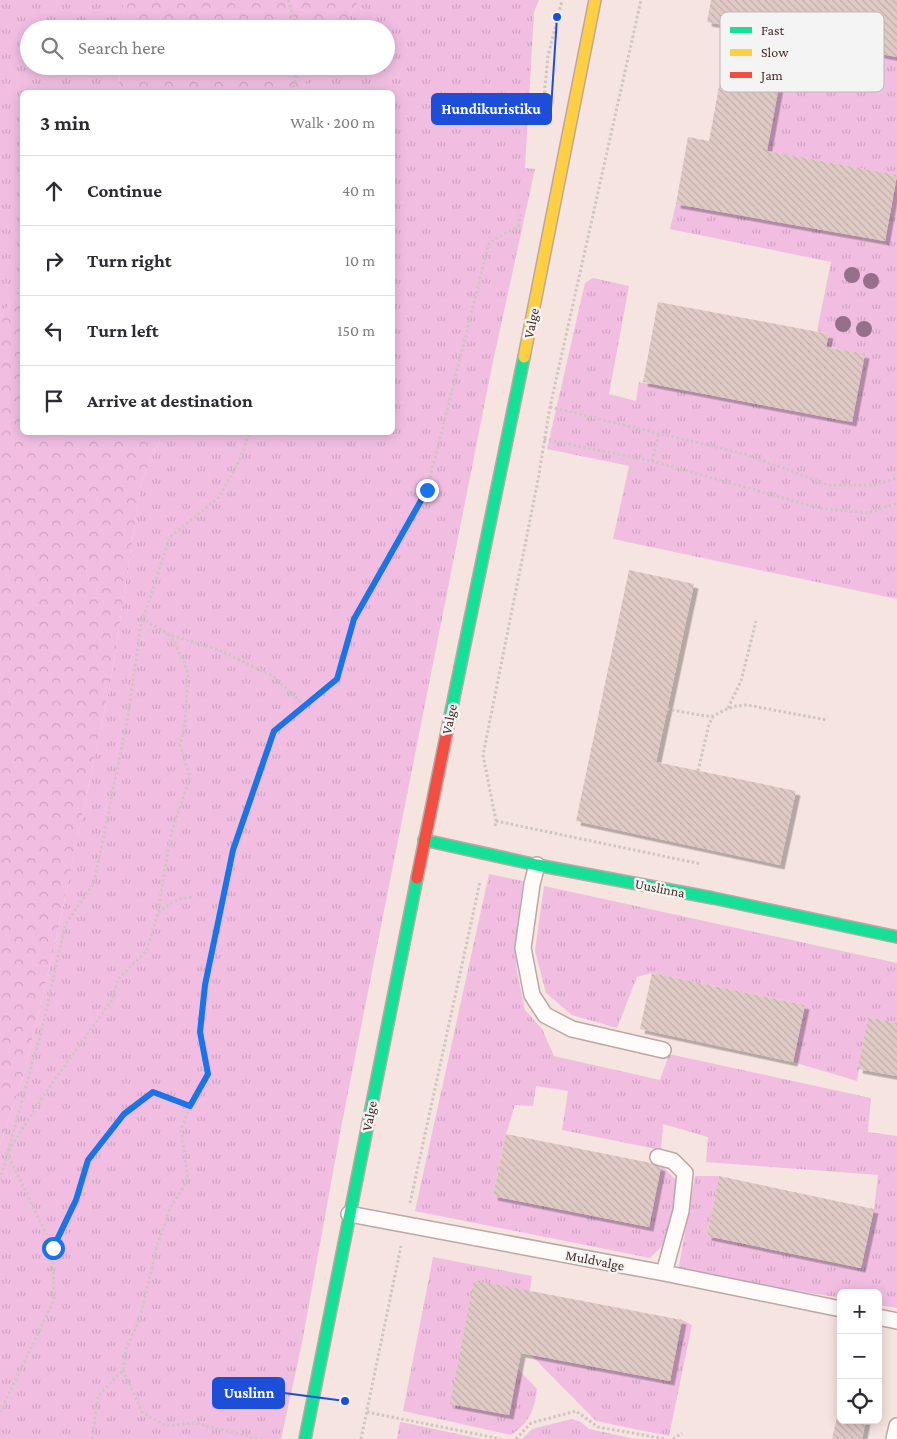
<!DOCTYPE html>
<html lang="en">
<head>
<meta charset="utf-8">
<style>
  body { margin:0; font-family:"Crimson Pro",serif; background:#f2f2f3; color:#2b2b33 }
  .controls { position:absolute; right:15px; bottom:15px; display:grid; overflow:hidden; border-radius:8px; box-shadow:0 2px 12px #0003 }
  .controls button { width:45px; height:45px; display:grid; place-items:center; padding:0; border:0; border-bottom:1px solid #e1e1e2; background:#fff; color:#2b2b33; font:25px sans-serif }
  .stop { position:absolute; width:15px; height:15px; margin:-11px; border:4px solid #1a73e8; border-radius:50%; background:#fff }
  .stop.end { background:#1a73e8; border-color:#fff; box-shadow:0 1px 5px #0008 }
  .list { margin:0; padding:0; list-style:none }
  h2 { display:flex; justify-content:space-between; align-items:center; height:65px; margin:0; padding:0 20px; font-size:21px }
  h2 small { font-size:16px; font-weight:400; color:#7c7c81 }
  .list li { display:grid; grid-template-columns:32px 1fr auto; gap:15px; align-items:center; box-sizing:border-box; height:70px; padding:0 20px; border-top:1px solid #e1e1e2 }
  .list b { display:block; font-size:19px; white-space:nowrap }
  .list em { font-size:16px; font-style:normal; color:#7c7c81 }
  .icon { flex:none; width:28px; height:28px; fill:none; stroke:currentColor; stroke-width:2; stroke-linecap:round; stroke-linejoin:round }
  .map { position:relative; flex:none; width:897px; height:1439px; overflow:hidden }
  .search { position:absolute; background:#fff; box-shadow:0 2px 12px #0003; left:20px; top:20px; width:375px; height:55px; display:flex; align-items:center; gap:12px; box-sizing:border-box; padding:0 18px; border-radius:28px; color:#7c7c81; font-size:19px }
  .panel { position:absolute; background:#fff; box-shadow:0 2px 12px #0003; left:20px; top:90px; width:375px; height:345px; border-radius:8px }
  .map>svg:first-child { display:block }
  .grass { fill:url(#grass-tufts) }
  .forest { fill:url(#forest-crowns) }
  .building { fill:url(#building-back-hatch); filter:url(#shadow) }
  .lines { fill:none; stroke-linecap:round; stroke-linejoin:round }
  .lane-casing { stroke:#bca7a2; stroke-width:18 }
  .fast-casing { stroke:#bca7a2; stroke-width:14 }
  .slow-casing { stroke:#bca7a2; stroke-width:14 }
  .jam-casing { stroke:#bca7a2; stroke-width:14 }
  .path { stroke:#cfc6c4; stroke-width:3; stroke-dasharray:2.5 2.5; stroke-linecap:butt }
  .lane { stroke:#fefbfa; stroke-width:15 }
  .fast { stroke:#16e098; stroke-width:11 }
  .slow { stroke:#ffcf43; stroke-width:11 }
  .jam { stroke:#f24e42; stroke-width:11 }
  .tree { fill:#96708a }
  .route { stroke:#1a73e8; stroke-width:6 }
  .labels { text-anchor:middle; stroke-width:5; stroke-linejoin:round; paint-order:stroke }
  .street-label { font-size:14px; fill:#482a25; stroke:#f4f4f4 }
  .key { fill:#f4f4f4; stroke:#c0b7b6; stroke-width:1 }
  .key-label { font-size:14px; fill:#482a25 }
  .leader { fill:none; stroke:#1d4ed8; stroke-width:2 }
  .callout-dot { fill:#1d4ed8; stroke:#f4f4f4; stroke-width:2 }
  .callout { fill:#1d4ed8; stroke:#1d4ed8; stroke-width:2 }
  .callout-label { font-size:15px; text-anchor:middle; font-weight:bold; fill:#fff }
</style>
</head>
<body>
<div class="map">
<svg width="897" height="1439" viewBox="0 0 897 1439">
  <defs>
    <pattern id="grass-tufts" width="24" height="20" patternUnits="userSpaceOnUse" patternTransform="scale(1.25)"><rect width="24" height="20" fill="#f1bee2"/><path d="M3 7l-1-3M5 7V3M7 7l1-3M15 17l-1-3M17 17v-4M19 17l1-3" fill="none" stroke="#d0a3c2"/></pattern>
    <pattern id="forest-crowns" width="20" height="18" patternUnits="userSpaceOnUse" patternTransform="scale(1.25)"><rect width="20" height="18" fill="#f1bee2"/><path d="M2 6a3 3 0 1 1 6 0M12 15a3 3 0 1 1 6 0" fill="none" stroke="#d0a3c2"/></pattern>
    <pattern id="building-back-hatch" width="6" height="6" patternUnits="userSpaceOnUse" patternTransform="scale(1.25)"><rect width="6" height="6" fill="#e0cac6"/><path d="M-1 5l2 2M0 0l6 6M5-1l2 2" fill="none" stroke="#c2aeaa"/></pattern>
    <filter id="shadow"><feDropShadow dx="4.5" dy="4.5" stdDeviation="0" flood-color="#0004"/></filter>
  </defs>
  <rect width="100%" height="100%" fill="#f6e4e0"/>
  <path class="grass" d="M 0,0 L 124,0 L 122,29 L 29,29 L 29,66 L 120,66 L 119,88 L 117,92 L 22,92 L 22,290 L 0,316 Z
    M 360,0 L 539,0 L 534,12 L 525,168 L 535,169 L 491,371 L 341,1128 L 302,1343 L 281,1439 L 0,1439 L 0,1145 L 24,1074 L 57,935 L 111,680 L 141,483 L 163,433 L 392,432 L 392,92 L 299,92 L 316,66 L 386,66 L 386,29 L 341,29 Z
    M 732,27 L 897,57 L 897,175 L 711,141 L 716,104 L 773,115 L 780,79 L 722,68 Z
    M 897,176 L 897,599 L 613,539 L 629,466 L 547,449 L 585,283 L 593,278 L 629,286 L 609,394 L 636,401 L 639,382 L 852,422 L 864,355 L 826,346 L 829,334 L 817,331 L 831,262 L 670,229 L 676,204 L 885,241 Z
    M 489,874 L 523,881 L 515,942 L 517,972 L 525,1010 L 542,1029 L 554,1056 L 660,1080 L 669,1054 L 871,1098 L 868,1132 L 897,1136 L 897,1308 L 878,1305 L 878,1293 L 841,1293 L 841,1298 L 678,1271 L 695,1176 L 719,1176 L 707,1236 L 861,1268 L 874,1209 L 878,1175 L 706,1162 L 708,1137 L 663,1124 L 661,1150 L 562,1130 L 568,1091 L 536,1086 L 533,1106 L 515,1105 L 506,1134 L 493,1196 L 649,1227 L 661,1165 L 679,1183 L 665,1243 L 650,1258 L 415,1211 Z
    M 544,886 L 897,963 L 897,1023 L 868,1017 L 857,1081 L 793,1062 L 805,1005 L 652,973 L 637,977 L 617,1028 L 572,1015 L 546,993 L 535,951 Z
    M 433,1257 L 532,1276 L 518,1369 L 537,1389 C 534,1411 530,1422 511,1435 L 403,1411 Z
    M 680,1319 L 692,1325 L 669,1436 L 596,1421 L 531,1355 L 670,1381 Z
    M 572,1419 L 581,1422 L 589,1429 L 635,1439 L 522,1439 L 532,1429 Z
    M 400,1422 L 401,1422 L 482,1439 L 397,1439 Z"/>
  <path class="forest" d="M 124,0 L 360,0 L 341,29 L 122,29 Z
    M 120,66 L 316,66 L 299,92 L 117,92 L 119,88 Z
    M 22,290 L 22,432 L 163,433 L 141,483 L 111,680 L 57,935 L 24,1074 L 0,1145 L 0,316 Z"/>
  <path class="building" d="M 711,0 L 897,0 L 897,57 L 788,37 L 767,151 L 897,175 L 885,241 L 676,204 L 688,137 L 709,141 L 730,26 L 707,22 Z
    M 658,302 L 829,334 L 826,347 L 865,354 L 852,422 L 643,382 Z
    M 629,570 L 694,584 L 656,762 L 796,791 L 780,865 L 576,821 Z
    M 652,973 L 805,1005 L 793,1062 L 640,1029 Z
    M 868,1017 L 897,1023 L 897,1076 L 858,1069 Z
    M 506,1134 L 651,1163 L 661,1167 L 649,1227 L 493,1196 Z
    M 719,1176 L 874,1209 L 861,1268 L 707,1236 Z
    M 474,1280 L 682,1320 L 670,1381 L 521,1353 L 509,1415 L 450,1404 Z
    M 841,1399 L 841,1420 L 866,1420 L 862,1439 L 832,1439 Z"/>
  <g class="lines">
    <defs>
      <path id="lane" d="M 537,865 L 532,884 L 523,948 L 532,995 L 545,1015 L 572,1029 L 663,1050
        M 658,1157 L 673,1161 L 685,1173 L 681,1211 L 664,1273
        M 349,1214 L 664,1273 L 841,1309
        M 878,1317 L 897,1321
        M 894,1439 L 897,1426"/>
      <path id="fast" d="M 447,731 L 524,357
        M 424,840 L 537,865 L 713,898 L 897,937
        M 305,1439 L 417,878"/>
      <path id="slow" d="M 524,357 L 595,0"/>
      <path id="jam" d="M 417,878 L 447,731"/>
    </defs>
    <use href="#lane" class="lane-casing"/>
    <use href="#fast" class="fast-casing"/>
    <use href="#slow" class="slow-casing"/>
    <use href="#jam" class="jam-casing"/>
    <path class="path" d="M 288,0 L 297,29
      M 292,92 L 299,66
      M 544,98 L 548,56 L 562,0
      M 518,226 L 522,212
      M 550,407 L 745,454 L 828,485 L 875,485 L 897,478
      M 544,439 L 652,461 L 819,508 L 868,513 L 897,503
      M 652,461 L 659,433
      M 305,706 L 337,679 L 354,619 L 427,490 L 489,243 L 518,226 L 522,226
      M 728,708 L 741,681 L 756,621
      M 667,709 L 705,716 L 713,716 L 727,709 L 736,706 L 747,705 L 827,720
      M 698,771 L 709,724 L 713,717
      M 496,821 L 701,864
      M 495,826 L 496,821 L 483,755 L 538,480 L 550,407 L 641,0
      M 158,911 L 171,834 L 190,777 L 180,746 L 185,723 L 188,674 L 184,662 L 170,635
      M 0,1180 L 43,1025 L 65,925 L 94,883 L 127,721 L 141,625 L 170,537 L 219,497 L 240,459 L 250,432
      M 410,1203 L 480,882
      M 53,1248 L 76,1200 L 88,1160 L 124,1114 L 153,1092 L 190,1106 L 208,1074 L 201,1032 L 205,985 L 233,850 L 274,731 L 305,706 L 273,676 L 217,649 L 170,635 L 143,619
      M 123,1370 L 142,1412 L 166,1426 L 195,1423 L 260,1439
      M 0,1412 L 54,1300 L 53,1248 L 7,1153 L 46,1092 L 112,1000 L 118,979 L 147,950 L 158,912 L 178,899 L 193,897
      M 367,1412 L 501,1439
      M 92,1439 L 98,1396 L 123,1370 L 126,1349 L 139,1321 L 157,1246 L 170,1208 L 188,1180 L 181,1129 L 190,1106
      M 361,1439 L 401,1246
      M 516,1439 L 531,1423 L 576,1411 L 598,1427 L 666,1439
      M 673,1439 L 682,1433"/>
    <use href="#lane" class="lane"/>
    <use href="#fast" class="fast"/>
    <use href="#slow" class="slow"/>
    <use href="#jam" class="jam"/>
  </g>
  <g class="tree">
    <circle cx="852" cy="275" r="8"/>
    <circle cx="871" cy="281" r="8"/>
    <circle cx="843" cy="324" r="8"/>
    <circle cx="864" cy="329" r="8"/>
  </g>
  <g class="lines">
    <path class="route" d="M 53,1248 L 76,1200 L 88,1160 L 124,1114 L 153,1092 L 190,1106 L 208,1074 L 200,1032 L 205,985 L 233,850 L 274,731 L 337,679 L 354,619 L 427,490"/>
  </g>
  <g class="labels">
    <g class="street-label">
      <text transform="translate(531 323) rotate(-78)" y="5">Valge</text>
      <text transform="translate(449 719) rotate(-78)" y="5">Valge</text>
      <text transform="translate(660 888) rotate(11)" y="5">Uuslinna</text>
      <text transform="translate(369 1116) rotate(-79)" y="5">Valge</text>
      <text transform="translate(595 1260) rotate(11)" y="5">Muldvalge</text>
    </g>
  </g>
  <rect x="720" y="12" width="164" height="80" rx="8" class="key"/>
  <rect x="730" y="27" width="22" height="6" fill="#16e098"/>
  <rect x="730" y="49" width="22" height="7" fill="#ffcf43"/>
  <rect x="730" y="72" width="22" height="6" fill="#f24e42"/>
  <g class="key-label">
    <text x="761" y="35">Fast</text>
    <text x="761" y="57">Slow</text>
    <text x="761" y="80">Jam</text>
  </g>
  <path class="leader" d="M557 17L551 109M345 1401L284 1393"/>
  <g class="callout-dot">
    <circle cx="557" cy="17" r="5"/>
    <circle cx="345" cy="1401" r="5"/>
  </g>
  <g class="callout">
    <rect x="432" y="94" width="119" height="30" rx="5"/>
    <rect x="213" y="1378" width="71" height="30" rx="5"/>
  </g>
  <g class="callout-label">
    <text x="491" y="114">Hundikuristiku</text>
    <text x="249" y="1398">Uuslinn</text>
  </g>
</svg>
<div class="controls">
<button>+</button>
<button>−</button>
<button><svg class="icon" aria-label="locate" viewBox="0 0 24 24"><circle cx="12" cy="12" r="6"/><path d="M12 2v4M12 18v4M2 12h4M18 12h4"/></svg></button>
</div>
<div class="stop" style="left:53px;top:1248px"></div>
<div class="stop end" style="left:427px;top:490px"></div>
<div class="search"><svg class="icon" aria-label="search" viewBox="0 0 24 24"><circle cx="10" cy="10" r="6"/><path d="M15 15l6 6"/></svg>Search here</div>
<section class="panel">
<h2>3 min<small>Walk · 200 m</small></h2>
<ul class="list">
<li><svg class="icon" aria-label="ahead" viewBox="0 0 24 24"><path d="M12 20V5M6 11l6-6 6 6"/></svg><div><b>Continue</b></div><em>40 m</em></li>
<li><svg class="icon" aria-label="right" viewBox="0 0 24 24"><path d="M7 20v-9h11M14 6l5 5-5 5"/></svg><div><b>Turn right</b></div><em>10 m</em></li>
<li><svg class="icon" aria-label="left" viewBox="0 0 24 24"><path d="M17 20v-9H6M10 6l-5 5 5 5"/></svg><div><b>Turn left</b></div><em>150 m</em></li>
<li><svg class="icon" aria-label="arrive" viewBox="0 0 24 24"><path d="M6 21V4h12l-3 4 3 4H6"/></svg><div><b>Arrive at destination</b></div></li>
</ul>
</section>
</div>
</body>
</html>
